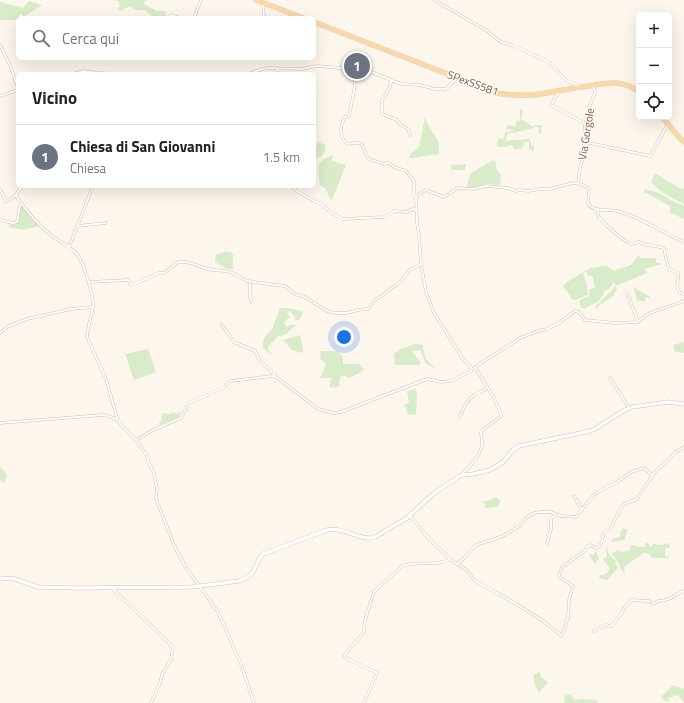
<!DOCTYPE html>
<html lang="it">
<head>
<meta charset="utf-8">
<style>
  body { margin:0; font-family:"Titillium Web",sans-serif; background:#f6f6f6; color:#222 }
  .controls { position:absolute; right:12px; top:12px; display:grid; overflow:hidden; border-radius:6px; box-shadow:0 4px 16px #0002 }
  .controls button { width:36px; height:36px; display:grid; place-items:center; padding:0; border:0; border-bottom:1px solid #e0e0e0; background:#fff; color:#222; font:20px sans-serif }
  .you { position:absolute; left:344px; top:337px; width:14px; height:14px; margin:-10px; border:3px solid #fff; border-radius:50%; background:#1a73e8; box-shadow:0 0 0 6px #1a73e833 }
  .badge { display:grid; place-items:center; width:26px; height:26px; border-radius:50%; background:#e76f51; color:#fff; font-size:13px; font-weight:700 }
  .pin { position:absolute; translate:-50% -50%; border:2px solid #fff; box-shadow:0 1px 4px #0006 }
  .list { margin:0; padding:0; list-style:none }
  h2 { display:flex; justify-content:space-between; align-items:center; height:52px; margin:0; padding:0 16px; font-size:17px }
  h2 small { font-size:13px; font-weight:400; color:#767676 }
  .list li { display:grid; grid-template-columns:26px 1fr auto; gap:12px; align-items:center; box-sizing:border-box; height:64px; padding:0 16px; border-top:1px solid #e0e0e0 }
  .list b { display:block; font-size:15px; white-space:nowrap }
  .list p { margin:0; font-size:13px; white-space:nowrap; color:#767676 }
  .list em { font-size:13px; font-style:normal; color:#767676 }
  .icon { flex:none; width:22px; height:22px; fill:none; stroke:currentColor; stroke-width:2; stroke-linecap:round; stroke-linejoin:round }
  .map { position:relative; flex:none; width:684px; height:703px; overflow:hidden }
  .search { position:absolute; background:#fff; box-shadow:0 4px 16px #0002; left:16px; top:16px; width:300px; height:44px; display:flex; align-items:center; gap:10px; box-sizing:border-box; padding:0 14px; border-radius:6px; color:#767676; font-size:15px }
  .panel { position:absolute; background:#fff; box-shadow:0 4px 16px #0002; left:16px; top:72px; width:300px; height:116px; border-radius:6px }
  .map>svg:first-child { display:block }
  .green { fill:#d8ecc9 }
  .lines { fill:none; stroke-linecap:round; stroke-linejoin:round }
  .street-casing { stroke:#d1beb0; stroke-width:3 }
  .secondary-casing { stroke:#d6c0b0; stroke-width:4.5 }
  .primary-casing { stroke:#dad1cd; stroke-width:5.5 }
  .street { stroke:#fff; stroke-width:2 }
  .secondary { stroke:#fff; stroke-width:3.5 }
  .primary { stroke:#fbd9a5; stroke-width:4.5 }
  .labels { text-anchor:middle; stroke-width:3; stroke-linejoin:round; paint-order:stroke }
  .street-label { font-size:11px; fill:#7a5c4d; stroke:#fffaf3 }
</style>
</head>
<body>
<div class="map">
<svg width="684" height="703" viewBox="0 0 684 703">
  <rect width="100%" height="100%" fill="#fdf6ec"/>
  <path class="green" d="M 116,0 L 150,0 L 145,1 L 144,4 L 157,11 L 165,11 L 167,18 L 154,18 L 145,10 L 135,10 L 130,6 L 120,11 L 117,8 L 120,7 L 119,2 Z
    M 29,1 L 42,5 L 24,17 L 21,14 L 16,20 L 0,20 L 0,2 L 23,8 Z
    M 523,109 L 521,119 L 532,126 L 542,125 L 541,133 L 538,134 L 539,127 L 536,127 L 530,129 L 507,134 L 506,141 L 530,139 L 531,145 L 534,145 L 534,149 L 533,151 L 529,149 L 529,142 L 525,142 L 522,148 L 515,150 L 512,145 L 503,147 L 497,146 L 498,138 L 504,139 L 505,132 L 513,131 L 514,130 L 506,129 L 506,127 L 508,125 L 515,126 L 517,121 L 520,121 L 520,110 Z
    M 425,117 L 428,125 L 439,142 L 439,154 L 414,158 L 409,158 L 411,153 L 419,147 Z
    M 318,143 L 325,144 L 326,150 L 321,156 L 317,157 L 314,162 L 314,150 Z
    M 333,155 L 332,161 L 346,165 L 332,200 L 330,199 L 326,189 L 320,185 L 318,166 L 324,159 Z
    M 495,160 L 497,170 L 501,174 L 500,185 L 485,184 L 477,188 L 467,187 L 470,174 L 486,164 Z
    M 466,164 L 465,170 L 451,170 L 451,165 Z
    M 655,173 L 679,188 L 684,189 L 684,204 L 663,193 L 651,182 Z
    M 645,189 L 656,192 L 665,196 L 670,200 L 684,206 L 684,219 L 669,212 L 671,209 L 670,206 L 644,192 Z
    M 20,206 L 22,206 L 39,226 L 22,230 L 9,227 L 9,224 L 13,225 L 18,222 Z
    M 223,252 L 230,252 L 233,254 L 233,269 L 227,269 L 215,262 L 216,254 L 219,254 Z
    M 638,256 L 641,258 L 656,258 L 656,262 L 662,264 L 645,269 L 647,273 L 616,286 L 612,280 L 613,284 L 610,288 L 605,291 L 599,301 L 584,309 L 581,307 L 579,301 L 585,297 L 589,297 L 590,289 L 595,288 L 593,278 L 591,275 L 588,276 L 587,272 L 583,273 L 587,286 L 588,295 C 583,296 579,300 573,300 L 563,286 L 567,282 L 590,268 L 607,266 L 615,271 C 621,266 628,268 633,263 L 633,262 Z
    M 615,286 L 617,289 L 614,295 L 595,309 L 596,306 L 610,292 Z
    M 633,287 L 651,297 L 651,299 L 646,297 L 644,302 L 639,300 L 638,303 Z
    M 280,308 L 294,309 L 303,312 L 299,320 L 296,320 L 291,311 L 287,313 L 290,317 L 284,322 L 286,327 L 291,325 L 296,325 L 286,334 L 277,337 L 267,348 L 274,357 L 262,347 L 265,336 L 272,329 Z
    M 300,335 L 303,349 L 302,353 L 292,350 L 283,340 Z
    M 684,342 L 684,353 L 675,352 L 673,345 Z
    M 415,344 L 423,345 C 424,360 428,362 439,370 L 426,364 L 420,350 L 412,351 L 421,363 L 418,365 L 395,365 L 394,354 L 399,350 Z
    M 148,349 L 156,372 L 134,380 L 125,354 Z
    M 321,351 L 338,351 L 343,357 L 343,364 L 359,364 L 364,369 L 361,372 L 349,378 L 344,375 L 340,377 L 339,387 L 335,388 L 329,387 L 331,378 L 320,378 L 326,364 L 320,359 Z
    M 416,389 L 417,396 L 416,414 L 409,415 L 404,405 L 409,402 L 407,391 Z
    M 173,412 L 176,414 L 180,412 L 179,417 L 159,425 L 159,423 L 162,420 L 161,417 L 163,413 L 170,414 Z
    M 0,467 L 7,474 L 5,483 L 0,480 Z
    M 496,497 L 501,501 L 497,507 L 487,508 L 484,507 L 485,504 L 483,502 L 484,501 L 488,501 Z
    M 623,528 L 626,529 L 628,530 L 627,531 L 625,539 L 624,540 L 611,542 C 612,536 616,539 620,537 L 621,529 L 622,530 Z
    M 646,542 L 648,543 L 650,546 L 652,546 L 653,543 C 657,546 663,545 667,543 L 670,545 L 670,546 L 669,548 L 665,548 L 665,556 L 670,558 L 671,563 L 670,558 L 653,558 C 650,554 648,553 643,553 C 640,557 636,558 632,561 C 629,562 628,565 624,567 L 625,573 L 623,572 L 617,560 L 611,553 L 615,552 L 617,550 C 620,552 627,552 630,550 L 631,545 L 638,547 L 645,547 Z
    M 606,547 L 607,547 L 609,554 L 616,561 L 615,563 L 618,567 C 615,572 611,575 608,580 L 599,578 L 600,575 C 605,575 607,573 610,569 L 603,559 L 607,557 Z
    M 595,551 L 599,557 L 599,559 L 597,561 L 596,565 L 591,558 L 589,554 L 594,555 Z
    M 540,672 L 541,677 L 548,682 L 539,693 C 536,686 531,680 535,673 L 536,674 Z
    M 672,685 L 684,689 L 684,703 L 678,695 L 668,698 L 670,702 L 665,701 L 661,697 L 669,689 Z
    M 565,694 L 571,695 L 574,700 L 583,699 L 597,700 L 597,703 L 565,703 L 564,700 Z"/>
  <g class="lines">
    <defs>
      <path id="street" d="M 434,0 L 486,30 L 501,42 L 514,46 L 549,62 L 566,80 L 579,86
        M 263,3 L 264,18
        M 171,15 L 180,18
        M 194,18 L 201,0
        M 0,45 L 10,65 L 18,88
        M 277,69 L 278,74
        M 356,70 L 354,91 L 349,116 L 345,117 C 340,125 339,139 348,144 C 351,144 355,142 358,143 C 365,143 364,154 369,159 C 373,162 379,161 384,164 L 387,163 L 389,163 L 394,167 L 406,171 L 414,181 L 414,194 L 416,196 L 417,223 L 419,235 L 421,264 L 426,292 L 433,311 L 463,359 L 472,369
        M 73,74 L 83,71 L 110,74
        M 249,74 L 262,69 L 268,68 L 302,69 L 317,66 L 330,67 L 369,71 L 401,84 L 420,85 L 435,89 L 446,89 L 457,78
        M 392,80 L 389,89 L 382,101 L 382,114 L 397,120 L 400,124 L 408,129 L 410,135
        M 559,91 L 551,105 L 586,124
        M 0,96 L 18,90
        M 585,142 L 650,156 L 668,124
        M 578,184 L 580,168 L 583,158 L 585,126 L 589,107 L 595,93 L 594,89 L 592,86
        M 292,186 L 298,192 L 324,206 L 330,212 L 343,219 L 384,217 L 395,211 L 406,212 L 413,209 L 416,210
        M 0,189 L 6,201 L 9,200 L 16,195
        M 416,196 L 426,190 L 444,197 L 458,188 L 473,189 L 486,186 L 508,188 L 516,191 L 520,190 L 528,191 L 541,189 L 549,189 L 573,183 L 581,184 L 588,188 L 589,192 L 588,204 C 594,212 607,209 617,211 C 641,217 661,232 684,242
        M 21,203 L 16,195 L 17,193 L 23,186
        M 597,209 L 599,218 L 601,219 L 606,225 L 621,238 L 629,243 L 631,244 L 639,242 L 648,245 L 660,247 L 664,248 L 666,258 L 669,269 L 678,273 C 680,281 674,284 680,293 L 684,294
        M 0,220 L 13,223 L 17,222 L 20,205 L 21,203 C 30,215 40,227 52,236 C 60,242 69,246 75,252 C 83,259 93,294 93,304 C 93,315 87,326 87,337 L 106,379 L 118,421 L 136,440 L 145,453 L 154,474 L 157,488 L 156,498 L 158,504 L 174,545 L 185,566 L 218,612 L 241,664 L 254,703
        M 77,226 L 106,223
        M 69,247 L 93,186
        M 250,281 L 250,297 L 252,301 L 251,302
        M 89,282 L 128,280 L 129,281 L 131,285 L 132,285 L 159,273 L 164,273 C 169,270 173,264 179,262 C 191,260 199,268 209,269 C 216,271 223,270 230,272 C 236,274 241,278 247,281 L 285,286 L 295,294 L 305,297 L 327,311 L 335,313 L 347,313 L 358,310 L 367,309 L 370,307 L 375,300 L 383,295 L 390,289 L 397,285 L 410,270 L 421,264
        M 627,293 L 638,322
        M 221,324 L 227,332 L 234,342 L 255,351 L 260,361 L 275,375
        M 0,333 L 9,326 L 27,319 L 71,309 L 93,307
        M 610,378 L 629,408
        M 459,418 C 462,411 466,401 473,396 C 477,393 483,391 487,388
        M 0,423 L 103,415 L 108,416 L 118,420
        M 136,440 L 153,430 L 181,418 L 189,403 L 225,387 L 230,381 L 272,376 L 276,377 L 318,409 L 334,413 L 341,412 L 427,379 L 441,382 L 452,381 L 471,371 L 472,369 L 520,338 L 538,331 L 547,329 L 559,323 L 575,311 L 579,312 L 585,320 L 615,323 L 637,322 L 650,313 L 684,301
        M 462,474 C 470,466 483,453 482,442 C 482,439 481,435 481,432 L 483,430 L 501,416 L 501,414 L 494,398 L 475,367
        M 574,496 L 582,510
        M 410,516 L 433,543 L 442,551 L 451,560 L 468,571 L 471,576 L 475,581 L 515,603 L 543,621 L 561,635 L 562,635 L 568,618 L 569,600 L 573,586 L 561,578 L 559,575 L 561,570 L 562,567 L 583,552 L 590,545 C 593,546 594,548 597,548 C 602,547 603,536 604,532 L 610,529 L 619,512 L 624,504 L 637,499 L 654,473 L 676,452 L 684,447
        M 547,543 L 551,529 L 551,519 L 556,514
        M 457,564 L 465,557 L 476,545 L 503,536 L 521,525 L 525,519 L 534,513 L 540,512 L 551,512 L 561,516 L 576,517 L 593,496 L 598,492 L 617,482 L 631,472 L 644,468 L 652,475
        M 112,588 L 173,647 L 171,660 L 163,672 L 160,683 L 151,703
        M 594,631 L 606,625 L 610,626 L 612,625 L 621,614 L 625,607 L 631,600 L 649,601 L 653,604 L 658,601 L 662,601 L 671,598 L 677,594 L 683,591 L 684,590
        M 364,703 L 377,673 L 348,659 L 344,656 L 364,632 L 365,620 L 374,592 L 402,566 C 414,562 426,564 438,563 C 442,562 447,561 451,559"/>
      <path id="secondary" d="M 0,578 L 15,579 L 38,587 L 76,588 L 192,587 L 239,581 C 259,574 252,566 263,554 L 327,530 C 343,526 361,542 375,537 L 407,518 L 433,494 L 458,477 L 462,475 L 473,474 L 490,470 L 503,462 L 513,450 L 519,446 L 590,431 L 595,429 L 623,411 L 632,407 L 668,402 L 684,404"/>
      <path id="primary" d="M 256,0 L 303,18
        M 314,22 L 496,93 C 508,95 520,96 533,95 C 549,93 566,89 582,87 C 605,84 617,78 639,91
        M 662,117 L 678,136 L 684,142"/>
    </defs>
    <use href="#street" class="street-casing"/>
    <use href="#secondary" class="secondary-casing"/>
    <use href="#primary" class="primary-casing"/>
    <use href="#street" class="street"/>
    <use href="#secondary" class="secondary"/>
    <use href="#primary" class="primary"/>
  </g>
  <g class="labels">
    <g class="street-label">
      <text transform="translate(473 83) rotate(20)" y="4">SPexSS581</text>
      <text transform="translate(586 134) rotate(-81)" y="4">Via Gorgole</text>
    </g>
  </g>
</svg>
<div class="controls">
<button>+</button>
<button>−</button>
<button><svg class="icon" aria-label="locate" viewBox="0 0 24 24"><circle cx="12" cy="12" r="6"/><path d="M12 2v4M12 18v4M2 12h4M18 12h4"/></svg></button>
</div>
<div class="you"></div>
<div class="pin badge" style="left:357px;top:66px;background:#6b7280">1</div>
<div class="search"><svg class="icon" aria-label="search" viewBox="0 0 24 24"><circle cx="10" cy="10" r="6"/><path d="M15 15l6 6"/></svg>Cerca qui</div>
<section class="panel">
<h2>Vicino<small></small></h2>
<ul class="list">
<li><span class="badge" style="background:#6b7280">1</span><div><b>Chiesa di San Giovanni</b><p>Chiesa</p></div><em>1.5 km</em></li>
</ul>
</section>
</div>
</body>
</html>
